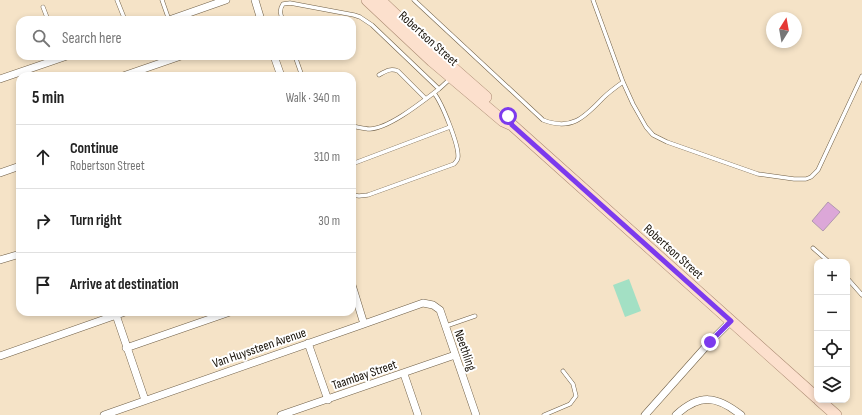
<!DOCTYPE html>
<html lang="en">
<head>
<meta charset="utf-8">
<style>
  body { margin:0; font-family:"Sofia Sans Condensed",sans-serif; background:#f2f2f2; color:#222 }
  .controls { position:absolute; right:12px; bottom:12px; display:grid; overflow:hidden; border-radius:8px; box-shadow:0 2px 6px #0003 }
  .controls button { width:36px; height:36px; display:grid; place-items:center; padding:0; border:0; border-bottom:1px solid #e0e0e0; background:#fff; color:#222; font:20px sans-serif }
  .compass { position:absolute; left:766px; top:12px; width:36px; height:36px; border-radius:50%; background:#fff; box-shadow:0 2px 6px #0003; rotate:11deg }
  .stop { position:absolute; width:12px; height:12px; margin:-9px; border:3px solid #7c3aed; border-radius:50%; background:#fff }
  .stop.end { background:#7c3aed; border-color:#fff; box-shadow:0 1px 4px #0008 }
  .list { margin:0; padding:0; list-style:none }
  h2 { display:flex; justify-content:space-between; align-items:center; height:52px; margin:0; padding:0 16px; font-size:17px }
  h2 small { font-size:13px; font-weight:400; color:#767676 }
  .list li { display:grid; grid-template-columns:26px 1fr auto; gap:12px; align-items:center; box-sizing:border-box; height:64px; padding:0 16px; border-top:1px solid #e0e0e0 }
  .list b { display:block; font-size:15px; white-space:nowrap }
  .list p { margin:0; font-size:13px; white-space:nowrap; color:#767676 }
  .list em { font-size:13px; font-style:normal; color:#767676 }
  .icon { flex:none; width:22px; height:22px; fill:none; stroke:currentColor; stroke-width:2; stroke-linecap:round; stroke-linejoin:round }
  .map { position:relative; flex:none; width:862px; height:415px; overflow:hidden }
  .search { position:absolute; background:#fff; box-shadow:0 2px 6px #0003; left:16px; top:16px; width:340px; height:44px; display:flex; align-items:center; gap:10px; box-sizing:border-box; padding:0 14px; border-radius:12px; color:#767676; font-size:15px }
  .panel { position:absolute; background:#fff; box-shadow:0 2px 6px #0003; left:16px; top:72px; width:340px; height:244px; border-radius:12px }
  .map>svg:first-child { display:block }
  .green { fill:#a3e0c4 }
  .building { fill:#dca7d8; stroke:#b199af }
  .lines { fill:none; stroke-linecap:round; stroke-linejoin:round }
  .lane-casing { stroke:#6f5f47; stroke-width:4.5 }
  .street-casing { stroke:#6f5f47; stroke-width:8 }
  .primary-casing { stroke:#aa8a72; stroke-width:12 }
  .lane { stroke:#fff; stroke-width:3.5 }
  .street { stroke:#fff; stroke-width:7 }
  .primary { stroke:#fce0cd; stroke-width:11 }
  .route { stroke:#7c3aed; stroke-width:5 }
  .labels { text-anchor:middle; stroke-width:4; stroke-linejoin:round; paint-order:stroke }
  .street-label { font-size:13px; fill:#161007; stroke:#fff }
</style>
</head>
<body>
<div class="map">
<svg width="862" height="415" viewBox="0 0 862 415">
  <rect width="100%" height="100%" fill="#f5e3c7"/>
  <path class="green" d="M 629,279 L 641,311 L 625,317 L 613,285 Z"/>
  <path class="building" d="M 828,202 L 840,212 L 823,231 L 812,221 Z"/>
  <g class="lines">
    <defs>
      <path id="lane" d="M 117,0 L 125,20
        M 162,0 L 169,20
        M 414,0 L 543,120 C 571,131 584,118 603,98 C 609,92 616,87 623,82
        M 593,0 L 623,82 L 633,104 L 646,127 L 653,135 L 667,142 L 758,174 L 794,179 L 806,179 L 811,177 L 818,170 L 862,76
        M 43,7 L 48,20
        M 283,20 C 280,14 279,10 283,4 L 290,3 L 354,15 L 360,17 L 372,25 L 439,89 L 451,78
        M 295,56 L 302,76
        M 379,75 C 386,71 390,68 398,71 L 426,99
        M 352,126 C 358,127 364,129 370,129 C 390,128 423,101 439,89
        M 352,164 L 450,127
        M 352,195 L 359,196 L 368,195 L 454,164 C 456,162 458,160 458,157 C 459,145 442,103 434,93
        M 813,248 L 829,262
        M 847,278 L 862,295
        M 446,326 L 475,316
        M 544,415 L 570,404 L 576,396 L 573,384 L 563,371"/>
      <path id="street" d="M 255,0 L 261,20
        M 169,20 L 226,0
        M 274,56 L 281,76
        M 123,76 L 181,56
        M 0,79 L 67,56
        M 0,173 L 20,166
        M 0,260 L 20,254
        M 352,285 L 364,324
        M 115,312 L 145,400
        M 308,343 L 328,400
        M 126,348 L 230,312
        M 0,356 L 125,312
        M 404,374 L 418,415
        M 104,415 L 364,324 L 423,303 L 433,305 L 440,310 L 476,415
        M 281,415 L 455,355
        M 645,415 L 710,342 L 731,321
        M 676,415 C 700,393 717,396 741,415"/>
      <path id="primary" d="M 367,0 L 432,61 L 503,121 L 512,125 L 817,398
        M 380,0 L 437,54 L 486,97
        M 819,400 L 836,415"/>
    </defs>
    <use href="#lane" class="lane-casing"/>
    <use href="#street" class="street-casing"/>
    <use href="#primary" class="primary-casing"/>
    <use href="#lane" class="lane"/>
    <use href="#street" class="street"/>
    <use href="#primary" class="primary"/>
  </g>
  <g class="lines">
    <path class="route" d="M 508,116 L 512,125 L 731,321 L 710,342"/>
  </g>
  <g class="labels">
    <g class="street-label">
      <text transform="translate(429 38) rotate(42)" y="5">Robertson Street</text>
      <text transform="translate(674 251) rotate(42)" y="5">Robertson Street</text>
      <text transform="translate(259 347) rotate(-19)" y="5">Van Huyssteen Avenue</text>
      <text transform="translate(466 350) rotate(71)" y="5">Neethling</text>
      <text transform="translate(364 374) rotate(-19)" y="5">Taambay Street</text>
    </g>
  </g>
</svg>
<div class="controls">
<button>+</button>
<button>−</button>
<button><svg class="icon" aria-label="locate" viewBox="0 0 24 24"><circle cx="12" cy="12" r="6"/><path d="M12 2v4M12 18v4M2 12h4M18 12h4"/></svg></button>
<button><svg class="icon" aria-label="layers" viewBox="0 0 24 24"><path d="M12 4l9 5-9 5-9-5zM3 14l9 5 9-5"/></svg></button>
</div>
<svg class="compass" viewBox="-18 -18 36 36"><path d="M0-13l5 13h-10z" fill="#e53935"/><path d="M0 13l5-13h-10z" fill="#767676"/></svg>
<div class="stop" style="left:508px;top:116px"></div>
<div class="stop end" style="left:710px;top:342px"></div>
<div class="search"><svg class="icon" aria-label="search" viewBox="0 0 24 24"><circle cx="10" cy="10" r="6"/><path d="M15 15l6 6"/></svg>Search here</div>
<section class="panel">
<h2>5 min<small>Walk · 340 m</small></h2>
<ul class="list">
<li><svg class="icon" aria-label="ahead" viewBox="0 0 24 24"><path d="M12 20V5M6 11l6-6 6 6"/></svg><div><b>Continue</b><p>Robertson Street</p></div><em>310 m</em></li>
<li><svg class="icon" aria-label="right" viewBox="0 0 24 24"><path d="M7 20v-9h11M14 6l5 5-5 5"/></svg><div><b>Turn right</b></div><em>30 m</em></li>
<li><svg class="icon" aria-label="arrive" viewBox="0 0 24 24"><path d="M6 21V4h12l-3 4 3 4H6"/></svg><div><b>Arrive at destination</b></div></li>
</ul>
</section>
</div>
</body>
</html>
